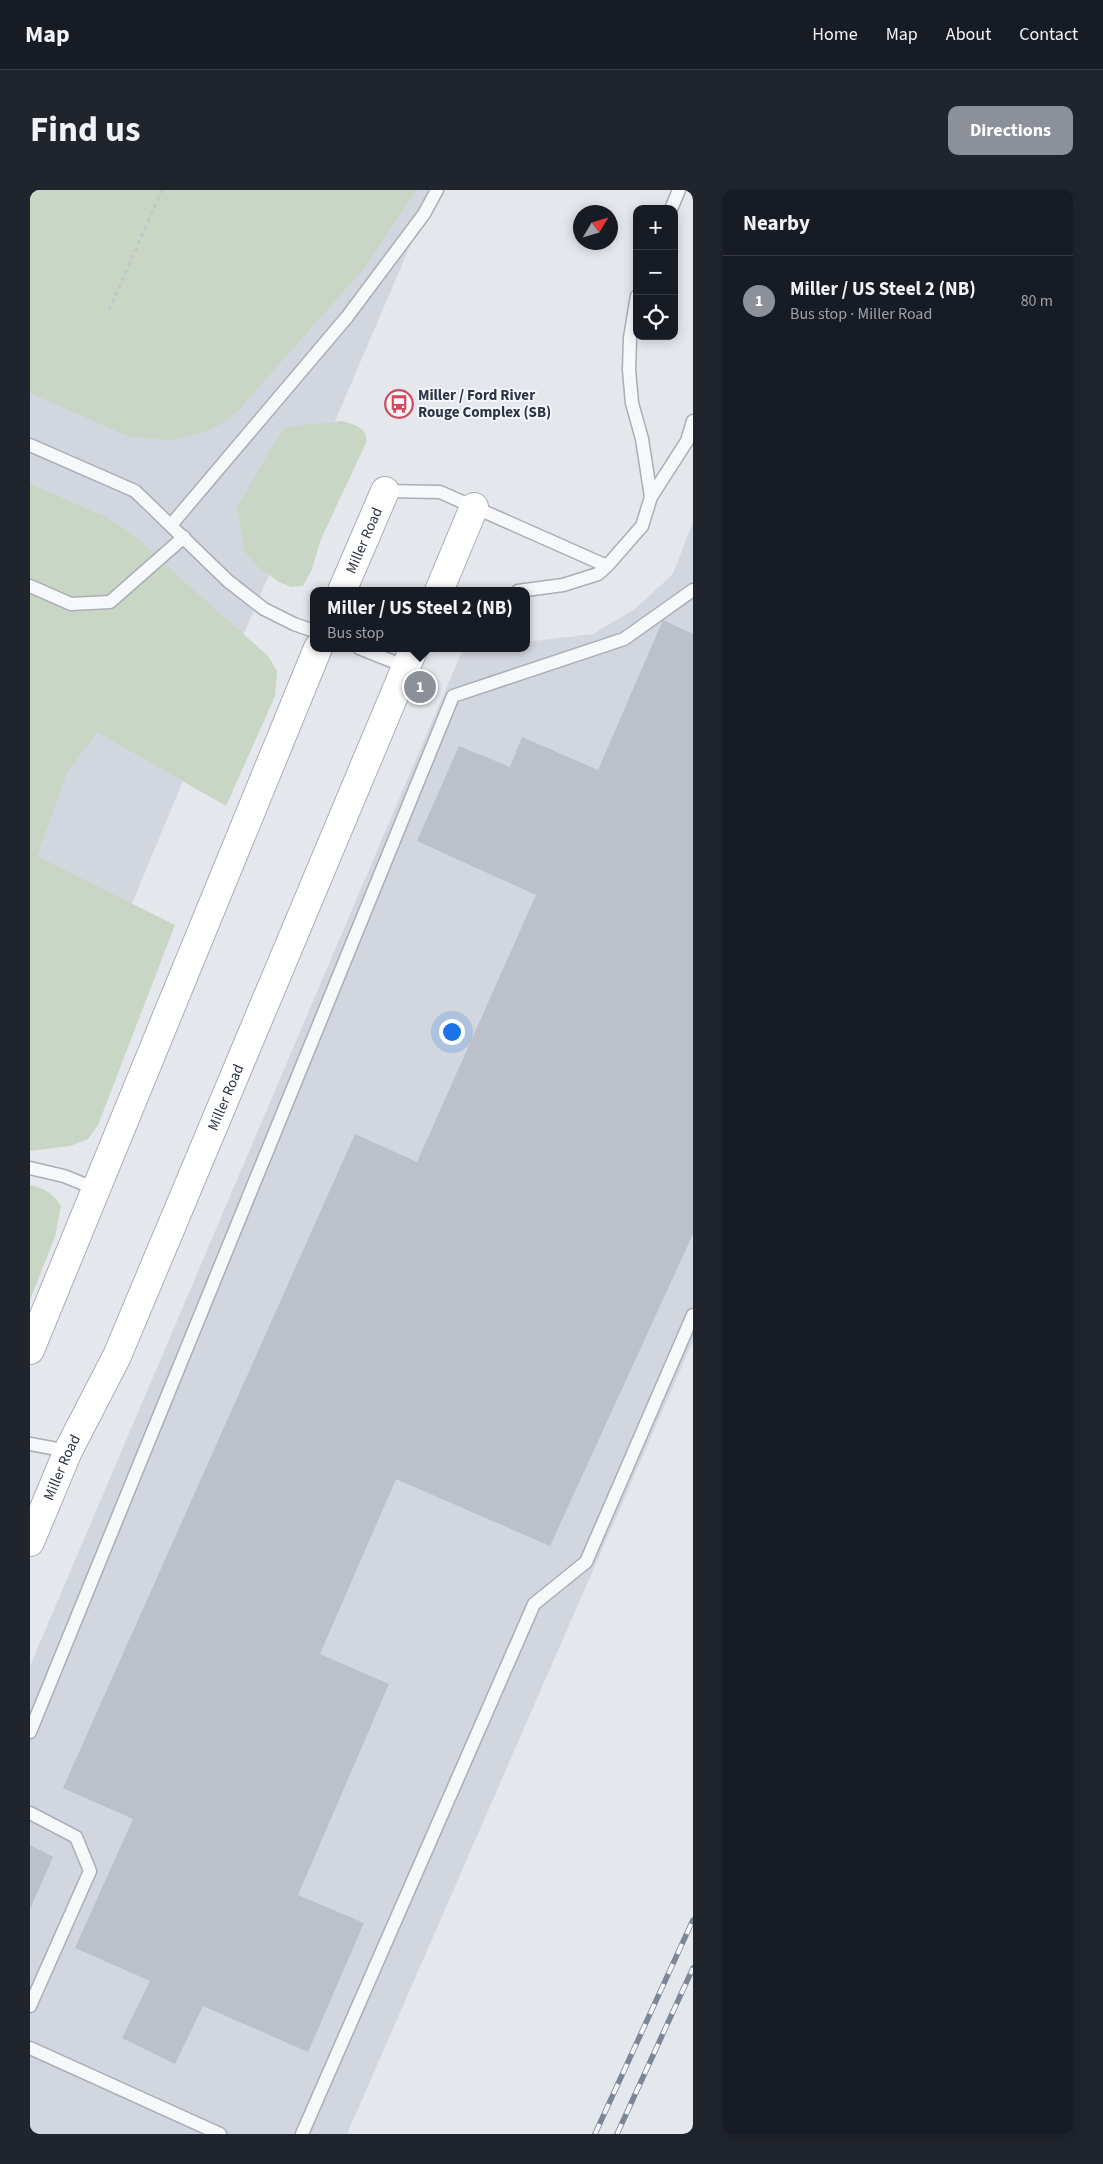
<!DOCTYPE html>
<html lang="en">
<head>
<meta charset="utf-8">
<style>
  body { margin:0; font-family:"Source Sans 3",sans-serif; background:#20242c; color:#f1f3f6 }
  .controls { position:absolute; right:15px; top:15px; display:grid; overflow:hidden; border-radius:10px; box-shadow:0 2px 12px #0003 }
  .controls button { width:45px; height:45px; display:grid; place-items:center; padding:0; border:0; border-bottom:1px solid #363941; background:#171b24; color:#f1f3f6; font:25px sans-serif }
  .compass { position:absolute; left:543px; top:15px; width:45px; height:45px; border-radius:50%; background:#171b24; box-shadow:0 2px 12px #0003; rotate:52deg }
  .you { position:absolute; left:421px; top:841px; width:18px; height:18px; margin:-12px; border:4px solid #fff; border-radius:50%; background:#1a73e8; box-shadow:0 0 0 8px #1a73e833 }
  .badge { display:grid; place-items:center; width:32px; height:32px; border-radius:50%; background:#8c9099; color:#fff; font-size:16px; font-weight:700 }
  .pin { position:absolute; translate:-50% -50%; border:2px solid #fff; box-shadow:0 1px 5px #0006 }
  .popup { position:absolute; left:280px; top:397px; width:220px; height:65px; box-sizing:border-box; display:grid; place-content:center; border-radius:10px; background:#171b24; filter:drop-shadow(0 1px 4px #0005); font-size:16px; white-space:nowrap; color:#9ea1a6 }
  .popup b { font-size:19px; color:#f1f3f6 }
  .popup::after { content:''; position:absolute; left:50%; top:100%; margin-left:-10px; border:10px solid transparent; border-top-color:#171b24 }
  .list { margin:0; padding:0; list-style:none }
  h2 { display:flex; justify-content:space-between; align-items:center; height:65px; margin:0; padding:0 20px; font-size:21px }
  h2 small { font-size:16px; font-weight:400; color:#9ea1a6 }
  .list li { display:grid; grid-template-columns:32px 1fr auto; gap:15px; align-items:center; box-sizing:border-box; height:90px; padding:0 20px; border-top:1px solid #363941 }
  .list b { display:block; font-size:19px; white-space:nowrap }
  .list p { margin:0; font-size:16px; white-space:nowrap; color:#9ea1a6 }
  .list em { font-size:16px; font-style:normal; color:#9ea1a6 }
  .icon { flex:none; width:28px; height:28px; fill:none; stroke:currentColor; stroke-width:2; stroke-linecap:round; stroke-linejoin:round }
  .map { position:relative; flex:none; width:663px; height:1944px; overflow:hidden; border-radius:10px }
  header { display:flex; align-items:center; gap:30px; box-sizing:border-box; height:70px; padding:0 25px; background:#171b24; border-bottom:1px solid #363941 }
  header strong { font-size:24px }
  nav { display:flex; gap:28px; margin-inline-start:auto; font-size:18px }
  .intro { display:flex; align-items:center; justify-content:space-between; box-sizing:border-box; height:120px; padding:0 30px }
  h1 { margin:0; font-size:35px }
  .button { padding:12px 22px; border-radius:10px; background:#8c9099; color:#fff; font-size:18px; font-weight:700 }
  main { display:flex; gap:30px; padding:0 30px }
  aside { flex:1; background:#171b24; border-radius:10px; box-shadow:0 2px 12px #0003 }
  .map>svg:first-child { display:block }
  .built { fill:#d2d6de }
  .green { fill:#c9d6c5 }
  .building { fill:#bbc0ca }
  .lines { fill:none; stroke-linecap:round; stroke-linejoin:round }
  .service-casing { stroke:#a9aeb7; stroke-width:15 }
  .secondary-casing { stroke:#a9aeb7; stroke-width:30 }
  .path { stroke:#c2c5cb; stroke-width:3; stroke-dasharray:4 4; stroke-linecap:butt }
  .service { stroke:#f7f8fa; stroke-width:12 }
  .secondary { stroke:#fff; stroke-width:28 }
  .rail-casing { stroke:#7d8696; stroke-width:5.5 }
  .rail { stroke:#f4f6f9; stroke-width:4; stroke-dasharray:11; stroke-linecap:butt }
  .labels { text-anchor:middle; stroke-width:4; stroke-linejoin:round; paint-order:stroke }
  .poi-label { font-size:15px; font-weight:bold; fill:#2b3445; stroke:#f4f6f9; text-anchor:start }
  .street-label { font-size:15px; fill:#2b3445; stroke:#f4f6f9 }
</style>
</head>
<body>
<header>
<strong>Map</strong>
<nav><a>Home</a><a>Map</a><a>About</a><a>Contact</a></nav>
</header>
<div class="intro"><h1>Find us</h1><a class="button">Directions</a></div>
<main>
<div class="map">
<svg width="663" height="1944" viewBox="0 0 663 1944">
  <rect width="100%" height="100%" fill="#e4e7ec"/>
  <path class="built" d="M 0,0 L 404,0 L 212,448 L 0,960 Z
    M 663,331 L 663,1151 L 317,1944 L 0,1944 L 0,1476 L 433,459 L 496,458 L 496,452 L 563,444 L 605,419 L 643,384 Z"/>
  <path class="green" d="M 0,0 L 387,0 L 335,77 L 208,221 L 194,232 L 176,242 L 140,250 L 100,247 L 0,203 Z
    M 312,231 C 323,234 339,238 336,253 L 291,349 L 282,379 L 273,396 L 261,397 L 249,392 L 227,376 L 214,361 L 207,317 L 252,240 L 257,237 Z
    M 0,294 L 76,327 L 107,348 L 168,404 L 238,466 L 247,481 L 245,506 L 196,616 L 67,542 L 37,583 L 7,666 L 145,735 L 68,935 L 58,949 L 40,956 L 0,961 Z
    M 0,995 C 14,998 23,1003 31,1016 L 25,1047 L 0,1110 Z"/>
  <path class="building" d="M 633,430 L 663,444 L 663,1044 L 520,1356 L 366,1289 L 290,1464 L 359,1494 L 268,1705 L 334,1733 L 278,1862 L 173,1816 L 145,1874 L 92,1848 L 120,1791 L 45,1758 L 103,1629 L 33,1598 L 325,944 L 387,972 L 506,705 L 387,651 L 429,556 L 480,577 L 492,547 L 568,580 Z
    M 0,1655 L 23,1667 L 0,1719 Z"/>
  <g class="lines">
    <defs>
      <path id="service" d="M 641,19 L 649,0
        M 607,106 L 600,148 L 599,180 L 602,213 L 612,249 L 621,307
        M 0,255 L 105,301 L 198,391 L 234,419 L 264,434 L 284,441
        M 355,301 L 410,302 L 577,376
        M 141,335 L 317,127 L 394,24 L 407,0
        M 0,396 L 41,414 L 80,412 L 154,347
        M 488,401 L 533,395 L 568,384 L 577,376 L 612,336 L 621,307 L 657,251 L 663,231
        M 329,458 L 374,476
        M 0,978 L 34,986 L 66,999
        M 0,1254 L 38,1261
        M 0,1542 L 423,506 L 594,449 L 663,400
        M 0,1623 L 46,1647 L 60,1681 L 0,1816
        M 0,1858 L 190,1944
        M 272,1944 L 504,1414 L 556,1372 L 663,1125"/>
      <g id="secondary">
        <path id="s1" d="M 312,401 L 355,301"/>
        <path d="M 409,401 L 444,317"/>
        <path d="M 0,1160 L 288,458"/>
        <path id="s2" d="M 0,1352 L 38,1261 L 87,1166 L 384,458"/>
      </g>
    </defs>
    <use href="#service" class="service-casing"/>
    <use href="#secondary" class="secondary-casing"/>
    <path class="path" d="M 79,120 L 132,0"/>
    <use href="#service" class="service"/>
    <use href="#secondary" class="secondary"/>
    <defs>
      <path id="rail" d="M 565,1944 L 663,1730
        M 587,1944 L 663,1778"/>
    </defs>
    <use href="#rail" class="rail-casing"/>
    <use href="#rail" class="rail"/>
  </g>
  <defs>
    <symbol id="bus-ring" viewBox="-11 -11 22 22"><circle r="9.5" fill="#f4f6f9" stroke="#d1495b" stroke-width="1.5"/><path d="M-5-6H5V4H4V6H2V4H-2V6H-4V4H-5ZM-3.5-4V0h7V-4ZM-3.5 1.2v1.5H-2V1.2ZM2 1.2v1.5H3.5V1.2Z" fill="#d1495b"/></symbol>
  </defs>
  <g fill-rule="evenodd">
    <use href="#bus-ring" x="353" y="198" width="32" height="32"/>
  </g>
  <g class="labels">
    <g class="poi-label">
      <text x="388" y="210">Miller / Ford River<tspan x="388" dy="17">Rouge Complex (SB)</tspan></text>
    </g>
    <g class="street-label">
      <text dy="5" stroke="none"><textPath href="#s1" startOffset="55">Miller Road</textPath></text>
      <text dy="5" stroke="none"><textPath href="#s2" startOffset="486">Miller Road</textPath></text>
      <text dy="5" stroke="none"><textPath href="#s2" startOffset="81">Miller Road</textPath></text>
    </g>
  </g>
</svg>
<div class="controls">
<button>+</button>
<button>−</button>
<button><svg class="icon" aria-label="locate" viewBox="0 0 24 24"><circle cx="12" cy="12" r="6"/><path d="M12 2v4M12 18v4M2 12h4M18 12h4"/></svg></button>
</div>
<svg class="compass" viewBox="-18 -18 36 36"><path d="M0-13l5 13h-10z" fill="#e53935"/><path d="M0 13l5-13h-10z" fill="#9ea1a6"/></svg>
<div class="you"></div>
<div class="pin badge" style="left:390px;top:497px">1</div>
<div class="popup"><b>Miller / US Steel 2 (NB)</b>Bus stop</div>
</div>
<aside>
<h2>Nearby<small></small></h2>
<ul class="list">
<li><span class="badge">1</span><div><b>Miller / US Steel 2 (NB)</b><p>Bus stop · Miller Road</p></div><em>80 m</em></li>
</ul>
</aside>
</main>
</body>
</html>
